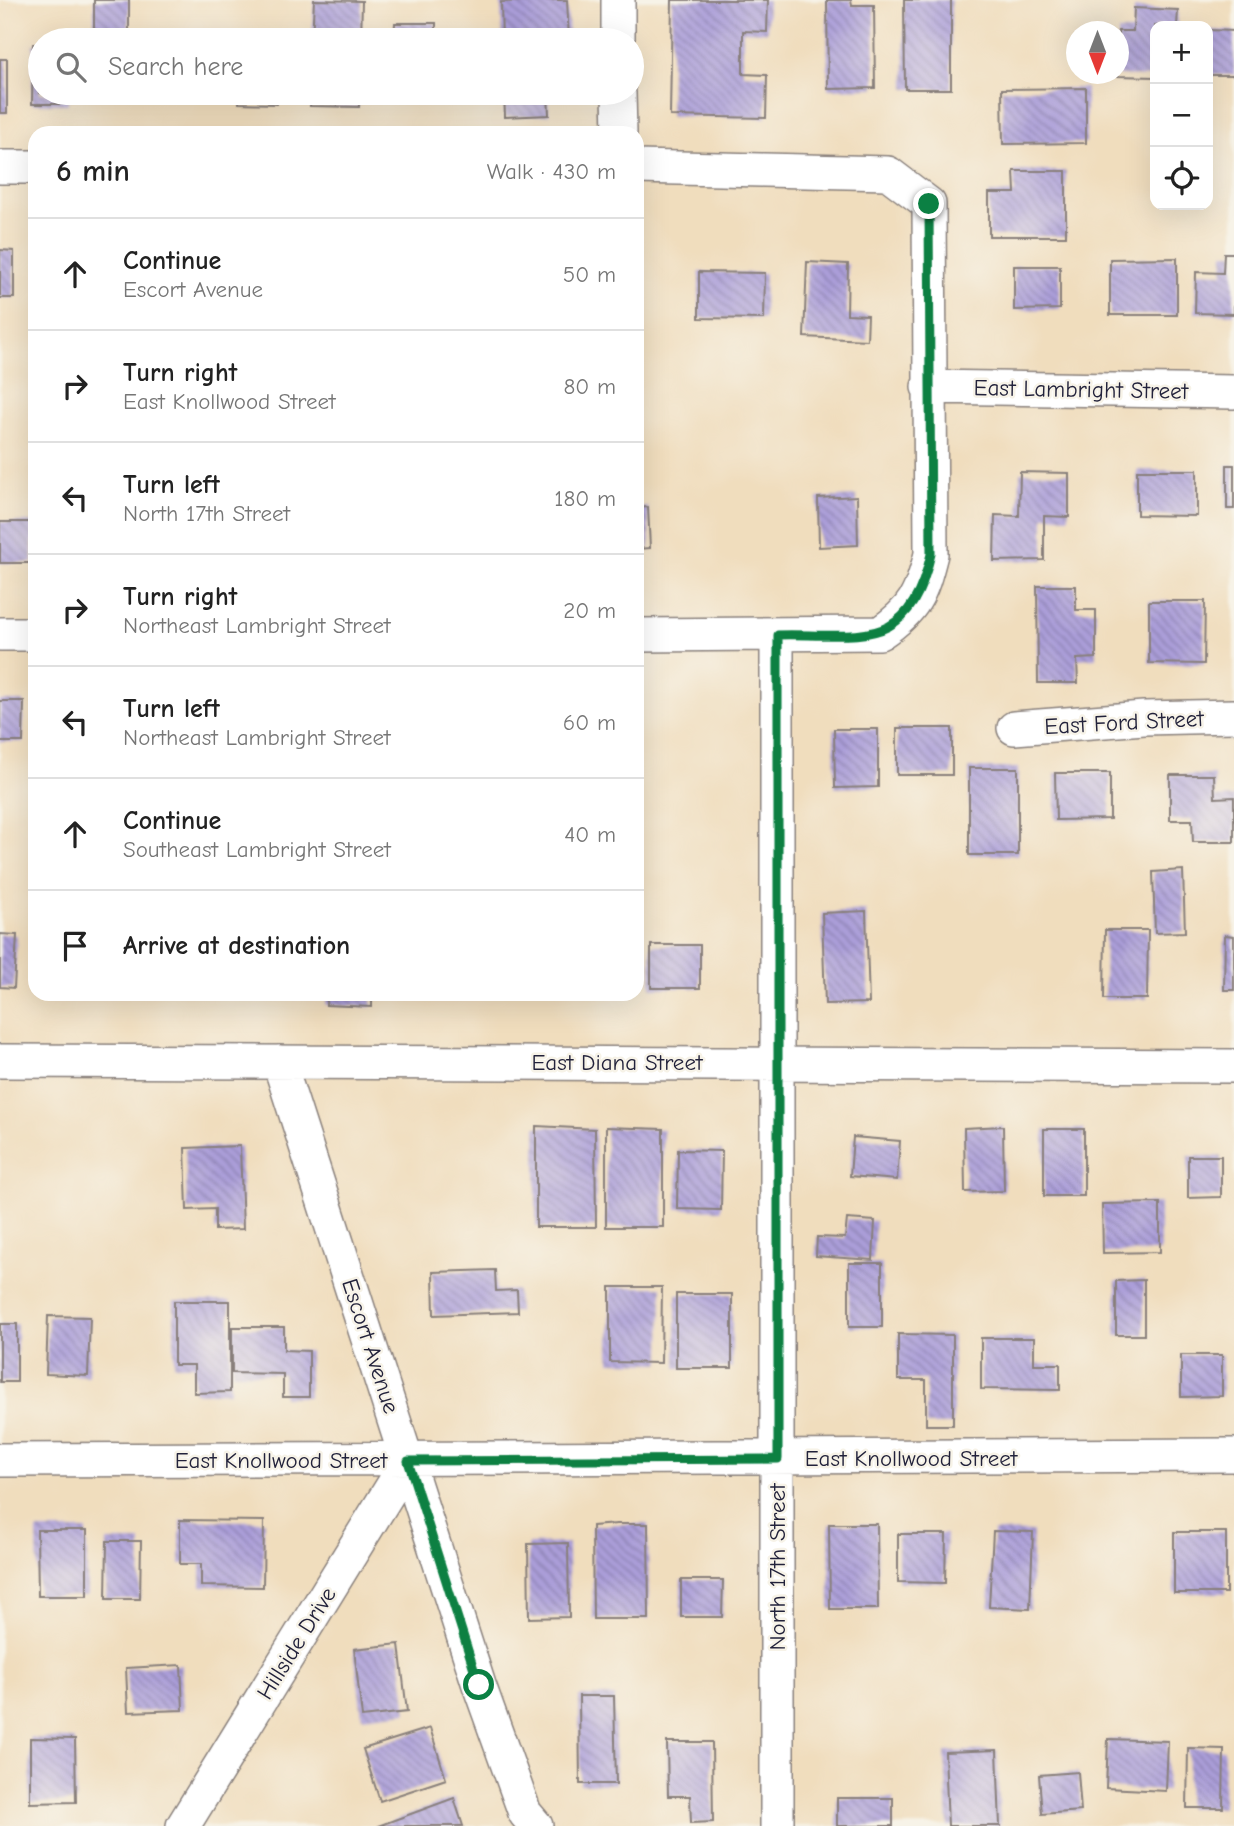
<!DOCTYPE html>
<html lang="en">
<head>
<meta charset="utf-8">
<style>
  body { margin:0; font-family:"Comic Neue",sans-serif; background:#f6f6f6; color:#222 }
  .controls { position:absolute; right:21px; top:21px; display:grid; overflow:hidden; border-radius:14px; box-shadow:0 7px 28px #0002 }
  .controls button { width:63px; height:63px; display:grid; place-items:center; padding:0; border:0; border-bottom:2px solid #e0e0e0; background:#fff; color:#222; font:35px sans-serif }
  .compass { position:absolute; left:1066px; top:21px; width:63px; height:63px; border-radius:50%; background:#fff; box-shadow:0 7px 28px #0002; rotate:180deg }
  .stop { position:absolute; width:21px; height:21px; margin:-16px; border:5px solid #0b8043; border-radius:50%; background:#fff }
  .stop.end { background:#0b8043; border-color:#fff; box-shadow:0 2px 7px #0008 }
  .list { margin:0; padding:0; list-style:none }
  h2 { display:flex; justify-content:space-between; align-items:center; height:91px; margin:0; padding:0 28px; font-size:30px }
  h2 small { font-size:23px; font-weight:400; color:#767676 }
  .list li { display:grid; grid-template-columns:46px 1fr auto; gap:21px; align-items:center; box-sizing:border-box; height:112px; padding:0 28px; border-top:2px solid #e0e0e0 }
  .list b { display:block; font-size:26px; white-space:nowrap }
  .list p { margin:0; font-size:23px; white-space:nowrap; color:#767676 }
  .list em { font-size:23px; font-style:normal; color:#767676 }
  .icon { flex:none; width:38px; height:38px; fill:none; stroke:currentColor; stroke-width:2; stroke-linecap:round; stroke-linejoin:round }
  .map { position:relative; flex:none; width:1234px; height:1826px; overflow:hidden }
  .search { position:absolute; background:#fff; box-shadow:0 7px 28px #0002; left:28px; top:28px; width:616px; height:77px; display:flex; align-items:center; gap:18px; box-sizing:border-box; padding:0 24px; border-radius:38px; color:#767676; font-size:26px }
  .panel { position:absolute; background:#fff; box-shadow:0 7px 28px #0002; left:28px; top:126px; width:616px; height:875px; border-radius:21px }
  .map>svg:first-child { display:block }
  .building { fill:url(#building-back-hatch) }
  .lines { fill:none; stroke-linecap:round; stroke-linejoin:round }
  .street-casing { stroke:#89807c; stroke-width:36 }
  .street { stroke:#fff; stroke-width:33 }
  .route { stroke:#0b8043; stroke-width:9 }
  .labels { text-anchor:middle; stroke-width:5; stroke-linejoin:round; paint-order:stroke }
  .street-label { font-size:23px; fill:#22223b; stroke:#f7f3e8 }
</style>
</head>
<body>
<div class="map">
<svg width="1234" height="1826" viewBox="0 0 1234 1826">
  <defs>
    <pattern id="building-back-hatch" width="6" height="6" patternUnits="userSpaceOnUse" patternTransform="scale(1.75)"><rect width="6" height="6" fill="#ab9ed9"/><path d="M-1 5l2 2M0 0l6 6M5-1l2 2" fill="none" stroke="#8b80b1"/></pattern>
  </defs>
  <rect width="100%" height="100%" fill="#f7f3e8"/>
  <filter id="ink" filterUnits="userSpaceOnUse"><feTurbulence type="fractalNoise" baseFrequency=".0143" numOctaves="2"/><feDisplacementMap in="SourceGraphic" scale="14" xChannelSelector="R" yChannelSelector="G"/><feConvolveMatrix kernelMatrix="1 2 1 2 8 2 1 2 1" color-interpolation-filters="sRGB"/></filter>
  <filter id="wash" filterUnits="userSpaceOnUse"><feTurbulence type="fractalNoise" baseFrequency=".00686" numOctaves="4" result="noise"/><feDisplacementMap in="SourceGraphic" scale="28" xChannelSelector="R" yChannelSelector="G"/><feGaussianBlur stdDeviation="1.57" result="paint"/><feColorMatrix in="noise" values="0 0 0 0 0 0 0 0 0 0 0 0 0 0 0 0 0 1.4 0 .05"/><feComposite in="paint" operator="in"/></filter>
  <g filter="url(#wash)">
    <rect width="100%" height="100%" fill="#f0ddbd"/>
    <g id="blocks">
      <path class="building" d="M 94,0 L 129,0 L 129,40 L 94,40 Z
        M 314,0 L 362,1 L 361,40 L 312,40 Z
        M 555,0 L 567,0 L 569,40 L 502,40 L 501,2 Z
        M 672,0 L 768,0 L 767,32 L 743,31 L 743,74 L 767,75 L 766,118 L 670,116 Z
        M 827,0 L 851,0 L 852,5 L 874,5 L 875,88 L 828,89 Z
        M 904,0 L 951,0 L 951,89 L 905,89 Z
        M 1134,8 L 1178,10 L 1177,26 L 1155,26 L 1155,77 L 1118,76 L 1118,31 L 1133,31 Z
        M 395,23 L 436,23 L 436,40 L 394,40 Z
        M 1208,30 L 1234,31 L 1234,75 L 1208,75 Z
        M 171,36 L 216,36 L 216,40 L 171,40 Z
        M 33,44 L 40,44 L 40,93 L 68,93 L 68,104 L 32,104 Z
        M 0,59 L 7,59 L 7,113 L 0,113 Z
        M 1086,88 L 1086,143 L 1003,144 L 1002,89 Z
        M 239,93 L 278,93 L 277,104 L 239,103 Z
        M 311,93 L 359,93 L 359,107 L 310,106 Z
        M 504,93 L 548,93 L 549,115 L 505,117 Z
        M 1014,171 L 1066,171 L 1066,236 L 989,236 L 989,193 L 1015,193 Z
        M 0,250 L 14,251 L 14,298 L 0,298 Z
        M 1224,253 L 1234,253 L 1234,314 L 1195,313 L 1196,272 L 1223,273 Z
        M 1177,258 L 1177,315 L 1110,315 L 1110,259 Z
        M 807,262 L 848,264 L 847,314 L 868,315 L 867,340 L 804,337 Z
        M 1014,266 L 1060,266 L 1060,309 L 1014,310 Z
        M 699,272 L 765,273 L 764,319 L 699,318 Z
        M 1227,465 L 1234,465 L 1234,509 L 1227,509 Z
        M 1137,470 L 1197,470 L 1197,516 L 1137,515 Z
        M 1020,472 L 1069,473 L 1069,517 L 1044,516 L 1044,560 L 994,561 L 995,515 L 1019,516 Z
        M 857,496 L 858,545 L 819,547 L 818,498 Z
        M 648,507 L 650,548 L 637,549 L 637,508 Z
        M 0,522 L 33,522 L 32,563 L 0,563 Z
        M 1037,586 L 1076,586 L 1076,610 L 1096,610 L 1096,658 L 1077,659 L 1078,683 L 1038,683 Z
        M 1149,601 L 1205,601 L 1204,664 L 1149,663 Z
        M 0,701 L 24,701 L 23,742 L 0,742 Z
        M 897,728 L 952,728 L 952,775 L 897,775 Z
        M 834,729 L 878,729 L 878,787 L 835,788 Z
        M 969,768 L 1018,768 L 1018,855 L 969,855 Z
        M 1055,773 L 1110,773 L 1110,819 L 1056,820 Z
        M 1170,775 L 1214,775 L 1215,798 L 1234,797 L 1234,842 L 1193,842 L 1192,820 L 1170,820 Z
        M 1183,870 L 1185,932 L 1155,933 L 1153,872 Z
        M 866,911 L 869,1003 L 825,1004 L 822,913 Z
        M 1105,930 L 1148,930 L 1147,999 L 1104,999 Z
        M 0,934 L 17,935 L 14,988 L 0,987 Z
        M 1225,935 L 1234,936 L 1234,990 L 1224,990 Z
        M 651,945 L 700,945 L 700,988 L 651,988 Z
        M 327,994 L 372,994 L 372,1007 L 326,1005 Z
        M 536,1126 L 595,1129 L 596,1227 L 536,1227 Z
        M 1003,1126 L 1004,1191 L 965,1192 L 964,1128 Z
        M 606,1127 L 663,1129 L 663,1227 L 606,1227 Z
        M 1044,1129 L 1084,1129 L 1084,1196 L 1044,1196 Z
        M 853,1137 L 900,1141 L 897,1180 L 850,1176 Z
        M 240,1146 L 243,1229 L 215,1230 L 215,1209 L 187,1210 L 185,1148 Z
        M 678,1150 L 722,1151 L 721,1210 L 677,1209 Z
        M 1188,1156 L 1221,1156 L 1221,1197 L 1188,1198 Z
        M 1160,1203 L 1160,1252 L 1103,1253 L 1102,1204 Z
        M 847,1219 L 875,1221 L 873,1260 L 816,1256 L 817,1237 L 845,1238 Z
        M 849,1263 L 882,1263 L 882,1327 L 849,1327 Z
        M 495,1270 L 496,1291 L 517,1290 L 518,1312 L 434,1315 L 433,1272 Z
        M 1144,1280 L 1144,1335 L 1116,1335 L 1116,1281 Z
        M 610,1287 L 662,1287 L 661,1363 L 610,1362 Z
        M 676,1294 L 732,1294 L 732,1368 L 676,1368 Z
        M 174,1301 L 230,1301 L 230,1392 L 194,1393 L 194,1365 L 174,1365 Z
        M 48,1316 L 90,1317 L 88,1376 L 46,1374 Z
        M 0,1324 L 17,1324 L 17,1382 L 0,1382 Z
        M 232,1327 L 284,1327 L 284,1350 L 309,1351 L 309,1397 L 283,1397 L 283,1374 L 232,1373 Z
        M 898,1334 L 953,1335 L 953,1425 L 926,1425 L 926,1380 L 898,1380 Z
        M 981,1338 L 1034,1338 L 1034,1364 L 1060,1364 L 1060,1390 L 981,1389 Z
        M 1181,1355 L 1222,1355 L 1222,1396 L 1181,1397 Z
        M 180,1520 L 264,1521 L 263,1587 L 201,1586 L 201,1564 L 180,1564 Z
        M 617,1524 L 648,1524 L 649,1619 L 593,1619 L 592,1526 Z
        M 829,1524 L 877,1524 L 878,1609 L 830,1609 Z
        M 37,1530 L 87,1530 L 87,1596 L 38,1596 Z
        M 993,1531 L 1033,1532 L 1030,1609 L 989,1607 Z
        M 1174,1532 L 1226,1532 L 1226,1593 L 1174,1593 Z
        M 898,1534 L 946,1534 L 945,1583 L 898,1582 Z
        M 107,1541 L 141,1541 L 140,1599 L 106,1599 Z
        M 568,1543 L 569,1617 L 529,1618 L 528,1544 Z
        M 681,1580 L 723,1580 L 722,1617 L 681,1617 Z
        M 399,1644 L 407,1712 L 362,1717 L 354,1649 Z
        M 181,1665 L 183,1710 L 128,1712 L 126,1668 Z
        M 579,1696 L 614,1696 L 616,1784 L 580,1784 Z
        M 430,1728 L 446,1779 L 380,1801 L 363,1749 Z
        M 30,1738 L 75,1739 L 76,1802 L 30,1803 Z
        M 1108,1739 L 1168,1741 L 1166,1791 L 1106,1788 Z
        M 667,1742 L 712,1742 L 713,1822 L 691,1823 L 690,1796 L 668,1796 Z
        M 1188,1748 L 1224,1749 L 1223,1808 L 1187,1808 Z
        M 997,1750 L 1000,1826 L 948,1826 L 945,1752 Z
        M 1078,1772 L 1081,1811 L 1042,1814 L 1039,1775 Z
        M 454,1798 L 463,1826 L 378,1826 Z
        M 837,1798 L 893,1798 L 893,1826 L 837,1826 Z"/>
    </g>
  </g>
  <g filter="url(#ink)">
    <use href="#blocks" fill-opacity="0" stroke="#89807c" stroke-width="2"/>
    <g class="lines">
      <defs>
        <path id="street" d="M 618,0 L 618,40
          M 619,93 L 620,133
          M 0,167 L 35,167
          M 637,167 L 888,173 L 929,204 L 931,554 C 921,594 915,609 880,633 L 637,635
          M 928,387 L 1234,392
          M 0,634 L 35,634
          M 1014,728 L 1144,718 L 1234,716
          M 0,1061 L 1234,1066
          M 279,1062 L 479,1685 L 525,1813 L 536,1826
          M 0,1460 L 1234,1455
          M 183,1826 L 408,1461
          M 777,1826 L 777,635"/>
      </defs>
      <use href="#street" class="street-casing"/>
      <use href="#street" class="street"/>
    </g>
  </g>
  <g class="lines" filter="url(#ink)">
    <path class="route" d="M 479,1685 L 408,1461 L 778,1459 L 778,635 C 862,633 908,653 931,554 L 929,204"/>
  </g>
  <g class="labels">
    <g class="street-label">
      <text transform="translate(1081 389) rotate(1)" y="8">East Lambright Street</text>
      <text transform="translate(1124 722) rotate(-3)" y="8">East Ford Street</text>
      <text x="617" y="1070">East Diana Street</text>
      <text transform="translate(371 1346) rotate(72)" y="8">Escort Avenue</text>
      <text x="911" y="1466">East Knollwood Street</text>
      <text x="281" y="1468">East Knollwood Street</text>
      <text transform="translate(777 1567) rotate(-90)" y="8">North 17th Street</text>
      <text transform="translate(296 1643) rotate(-58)" y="8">Hillside Drive</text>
    </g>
  </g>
</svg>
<div class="controls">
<button>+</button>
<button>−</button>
<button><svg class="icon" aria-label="locate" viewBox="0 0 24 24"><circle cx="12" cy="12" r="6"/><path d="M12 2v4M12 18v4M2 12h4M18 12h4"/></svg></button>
</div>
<svg class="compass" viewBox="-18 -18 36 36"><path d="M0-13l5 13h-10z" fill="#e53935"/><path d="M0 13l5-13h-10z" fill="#767676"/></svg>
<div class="stop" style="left:479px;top:1685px"></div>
<div class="stop end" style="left:929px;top:204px"></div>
<div class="search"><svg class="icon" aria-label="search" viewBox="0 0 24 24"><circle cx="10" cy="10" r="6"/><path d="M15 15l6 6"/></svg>Search here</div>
<section class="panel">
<h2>6 min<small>Walk · 430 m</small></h2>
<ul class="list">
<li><svg class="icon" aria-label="ahead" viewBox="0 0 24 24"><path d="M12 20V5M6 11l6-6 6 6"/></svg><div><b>Continue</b><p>Escort Avenue</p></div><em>50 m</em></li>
<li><svg class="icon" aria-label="right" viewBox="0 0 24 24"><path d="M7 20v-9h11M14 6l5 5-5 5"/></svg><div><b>Turn right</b><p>East Knollwood Street</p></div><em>80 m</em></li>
<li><svg class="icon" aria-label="left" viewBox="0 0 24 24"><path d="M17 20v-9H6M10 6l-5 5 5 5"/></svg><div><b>Turn left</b><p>North 17th Street</p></div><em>180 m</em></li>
<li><svg class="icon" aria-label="right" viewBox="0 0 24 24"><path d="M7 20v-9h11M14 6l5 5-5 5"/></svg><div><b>Turn right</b><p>Northeast Lambright Street</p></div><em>20 m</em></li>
<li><svg class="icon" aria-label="left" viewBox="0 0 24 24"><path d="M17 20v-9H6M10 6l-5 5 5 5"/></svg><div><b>Turn left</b><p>Northeast Lambright Street</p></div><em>60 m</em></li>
<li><svg class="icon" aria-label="ahead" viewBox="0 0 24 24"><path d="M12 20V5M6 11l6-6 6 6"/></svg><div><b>Continue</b><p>Southeast Lambright Street</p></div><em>40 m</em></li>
<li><svg class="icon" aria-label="arrive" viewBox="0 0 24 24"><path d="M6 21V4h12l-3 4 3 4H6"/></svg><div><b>Arrive at destination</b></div></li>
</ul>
</section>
</div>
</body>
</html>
